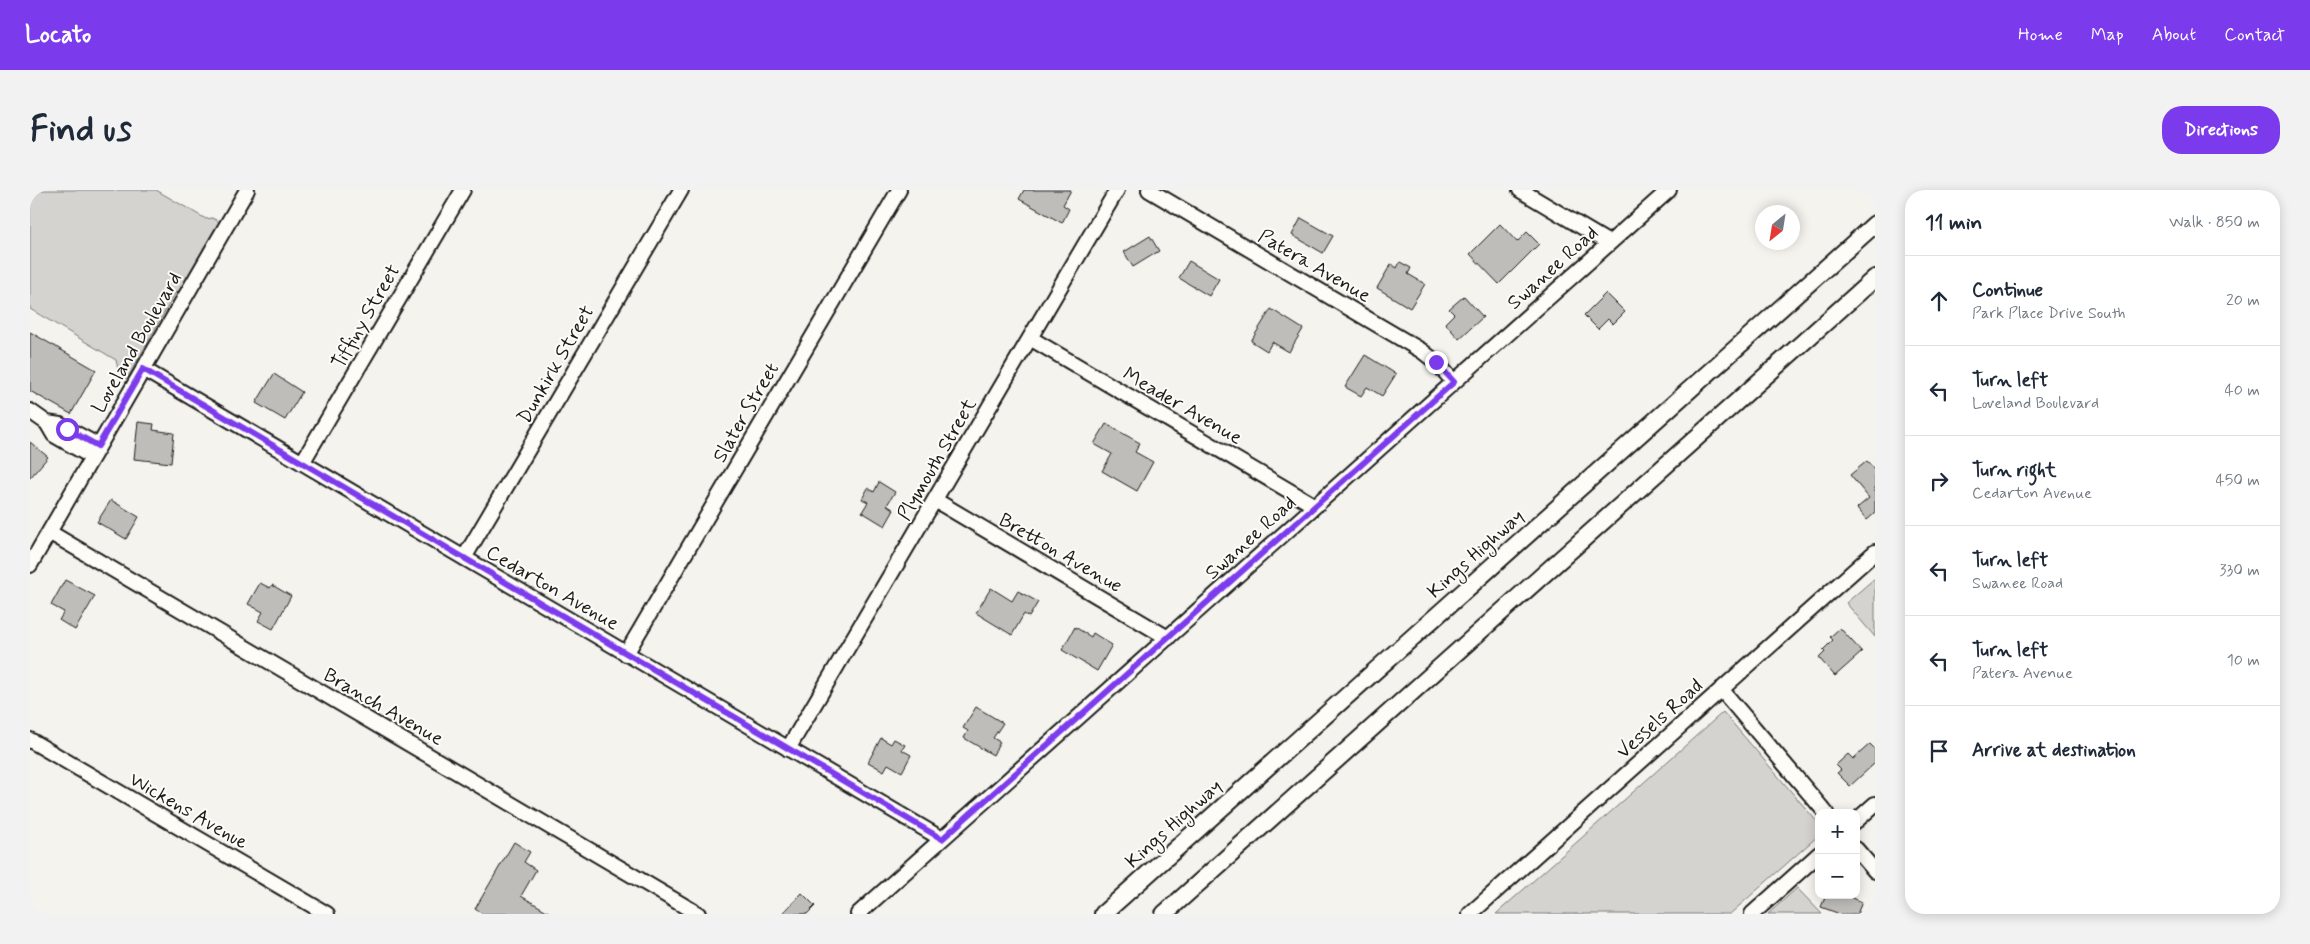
<!DOCTYPE html>
<html lang="en">
<head>
<meta charset="utf-8">
<style>
  body { margin:0; font-family:Mynerve,sans-serif; background:#f2f2f3; color:#1f2937 }
  .controls { position:absolute; right:15px; bottom:15px; display:grid; overflow:hidden; border-radius:10px; box-shadow:0 2px 12px #0003 }
  .controls button { width:45px; height:45px; display:grid; place-items:center; padding:0; border:0; border-bottom:1px solid #e0e1e3; background:#fff; color:#1f2937; font:25px sans-serif }
  .compass { position:absolute; left:1725px; top:15px; width:45px; height:45px; border-radius:50%; background:#fff; box-shadow:0 2px 12px #0003; rotate:210deg }
  .stop { position:absolute; width:15px; height:15px; margin:-11px; border:4px solid #7c3aed; border-radius:50%; background:#fff }
  .stop.end { background:#7c3aed; border-color:#fff; box-shadow:0 1px 5px #0008 }
  .list { margin:0; padding:0; list-style:none }
  h2 { display:flex; justify-content:space-between; align-items:center; height:65px; margin:0; padding:0 20px; font-size:21px }
  h2 small { font-size:16px; font-weight:400; color:#747a83 }
  .list li { display:grid; grid-template-columns:32px 1fr auto; gap:15px; align-items:center; box-sizing:border-box; height:90px; padding:0 20px; border-top:1px solid #e0e1e3 }
  .list b { display:block; font-size:19px; white-space:nowrap }
  .list p { margin:0; font-size:16px; white-space:nowrap; color:#747a83 }
  .list em { font-size:16px; font-style:normal; color:#747a83 }
  .icon { flex:none; width:28px; height:28px; fill:none; stroke:currentColor; stroke-width:2; stroke-linecap:round; stroke-linejoin:round }
  .map { position:relative; flex:none; width:1845px; height:724px; overflow:hidden; border-radius:20px }
  header { display:flex; align-items:center; gap:30px; box-sizing:border-box; height:70px; padding:0 25px; background:#7c3aed; color:#fff }
  header strong { font-size:24px }
  nav { display:flex; gap:28px; margin-inline-start:auto; font-size:18px }
  .intro { display:flex; align-items:center; justify-content:space-between; box-sizing:border-box; height:120px; padding:0 30px }
  h1 { margin:0; font-size:35px }
  .button { padding:12px 22px; border-radius:20px; background:#7c3aed; color:#fff; font-size:18px; font-weight:700 }
  main { display:flex; gap:30px; padding:0 30px }
  aside { flex:1; background:#fff; border-radius:20px; box-shadow:0 2px 12px #0003 }
  .map>svg:first-child { display:block }
  .green { fill:#d4d3cf; stroke:#787876 }
  .building { fill:#bebdba; stroke:#1c1c1c }
  .lines { fill:none; stroke-linecap:round; stroke-linejoin:round }
  .minor-casing { stroke:#1c1c1c; stroke-width:18 }
  .major-casing { stroke:#1c1c1c; stroke-width:20 }
  .minor { stroke:#fdfcf7; stroke-width:14 }
  .major { stroke:#fdfcf7; stroke-width:16 }
  .route { stroke:#7c3aed; stroke-width:6 }
  .labels { text-anchor:middle; stroke-width:4; stroke-linejoin:round; paint-order:stroke }
  .street-label { font-size:20px; fill:#1c1c1c; stroke:#fdfcf7 }
</style>
</head>
<body>
<header>
<strong>Locato</strong>
<nav><a>Home</a><a>Map</a><a>About</a><a>Contact</a></nav>
</header>
<div class="intro"><h1>Find us</h1><a class="button">Directions</a></div>
<main>
<div class="map">
<svg width="1845" height="724" viewBox="0 0 1845 724">
  <rect width="100%" height="100%" fill="#f4f3ee"/>
  <filter id="ink" filterUnits="userSpaceOnUse"><feTurbulence type="fractalNoise" baseFrequency=".02" numOctaves="2"/><feDisplacementMap in="SourceGraphic" scale="10" xChannelSelector="R" yChannelSelector="G"/><feConvolveMatrix kernelMatrix="1 2 1 2 8 2 1 2 1" color-interpolation-filters="sRGB"/></filter>
  <g filter="url(#ink)">
    <path class="green" d="M 0,0 L 126,0 L 176,29 L 182,28 L 190,32 L 149,103 L 146,102 L 97,189 L 86,183 L 88,179 L 86,170 L 0,119 Z
      M 1845,388 L 1845,447 L 1816,413 Z
      M 1693,522 L 1789,634 L 1789,645 L 1700,724 L 1466,724 Z
      M 1767,698 L 1792,724 L 1738,724 Z"/>
    <path class="building" d="M 994,0 L 1041,0 L 1033,15 L 1039,19 L 1032,33 L 989,9 Z
      M 1271,28 L 1303,46 L 1293,63 L 1262,45 Z
      M 1470,34 L 1487,52 L 1497,42 L 1509,54 L 1469,94 L 1440,64 Z
      M 1120,46 L 1129,61 L 1103,77 L 1094,62 Z
      M 1159,71 L 1189,89 L 1179,106 L 1149,88 Z
      M 1370,72 L 1381,78 L 1378,84 L 1395,94 L 1380,118 L 1347,98 L 1361,74 L 1367,78 Z
      M 1576,103 L 1595,122 L 1583,134 L 1578,129 L 1568,139 L 1554,125 Z
      M 1434,106 L 1453,127 L 1429,149 L 1415,133 L 1424,124 L 1419,119 Z
      M 1241,119 L 1273,139 L 1259,162 L 1242,152 L 1237,161 L 1221,151 Z
      M 0,142 L 66,180 L 41,224 L 0,201 Z
      M 1335,165 L 1366,184 L 1352,206 L 1337,197 L 1331,206 L 1315,197 Z
      M 244,184 L 272,202 L 255,230 L 226,213 Z
      M 108,232 L 124,234 L 123,240 L 144,243 L 141,273 L 104,269 Z
      M 1076,234 L 1110,253 L 1105,262 L 1123,272 L 1107,301 L 1072,281 L 1082,264 L 1064,254 Z
      M 0,252 L 18,267 L 0,288 Z
      M 1837,271 L 1845,280 L 1845,323 L 1837,330 L 1827,318 L 1839,308 L 1820,285 Z
      M 849,292 L 865,302 L 857,315 L 864,320 L 855,336 L 832,322 L 838,312 L 832,309 L 838,298 L 844,302 Z
      M 81,310 L 109,327 L 96,349 L 67,332 Z
      M 35,390 L 65,406 L 45,440 L 29,430 L 34,422 L 21,415 Z
      M 230,393 L 240,398 L 242,395 L 261,406 L 243,439 L 228,431 L 233,422 L 218,414 Z
      M 961,398 L 982,411 L 988,401 L 1008,412 L 999,427 L 994,424 L 982,445 L 946,423 Z
      M 1045,437 L 1061,447 L 1063,443 L 1082,455 L 1067,481 L 1032,460 Z
      M 1810,438 L 1832,462 L 1805,486 L 1789,468 L 1795,462 L 1793,460 L 1803,450 L 1800,447 Z
      M 946,517 L 973,533 L 963,548 L 970,552 L 963,565 L 934,548 L 938,541 L 933,538 Z
      M 851,548 L 861,554 L 864,549 L 875,555 L 872,560 L 881,565 L 872,582 L 858,574 L 854,581 L 838,572 Z
      M 1840,554 L 1845,559 L 1845,573 L 1820,596 L 1807,583 L 1811,580 L 1806,575 L 1818,564 L 1823,569 Z
      M 484,652 L 500,662 L 494,672 L 506,680 L 491,706 L 522,724 L 453,724 L 445,719 Z
      M 772,703 L 785,716 L 777,724 L 752,724 Z
      M 1796,705 L 1816,705 L 1832,712 L 1827,724 L 1810,724 L 1791,717 Z"/>
    <g class="lines">
      <defs>
        <path id="minor" d="M 1119,0 L 1392,161 L 1406,172 L 1424,192
          M 1490,0 L 1579,53
          M 1000,148 L 1285,316
          M 113,179 L 912,649
          M 0,221 L 17,233 L 30,235 L 69,256
          M 17,233 L 24,245 L 62,267
          M 272,273 L 433,0
          M 905,310 L 1138,448
          M 19,342 L 668,724
          M 434,368 L 651,0
          M 0,375 L 217,0
          M 596,464 L 869,0
          M 1691,499 L 1796,623
          M 0,550 L 297,724
          M 758,559 L 1087,0
          M 1826,631 L 1845,614
          M 1826,659 L 1845,681
          M 828,724 L 1639,0
          M 1440,724 L 1845,362
          M 1722,724 L 1789,664"/>
        <path id="major" d="M 1073,724 L 1845,34
          M 1134,724 L 1845,88"/>
      </defs>
      <use href="#minor" class="minor-casing"/>
      <use href="#major" class="major-casing"/>
      <use href="#minor" class="minor"/>
      <use href="#major" class="major"/>
    </g>
  </g>
  <g class="lines" filter="url(#ink)">
    <path class="route" d="M 37,239 L 68,256 L 113,179 L 912,649 L 1424,192 L 1406,172"/>
  </g>
  <g class="labels">
    <g class="street-label">
      <text transform="translate(1285 75) rotate(30)" y="7">Patera Avenue</text>
      <text transform="translate(1522 77) rotate(-42)" y="7">Swanee Road</text>
      <text transform="translate(335 126) rotate(-60)" y="7">Tiffiny Street</text>
      <text transform="translate(106 152) rotate(-60)" y="7">Loveland Boulevard</text>
      <text transform="translate(525 174) rotate(-60)" y="7">Dunkirk Street</text>
      <text transform="translate(1153 215) rotate(30)" y="7">Meader Avenue</text>
      <text transform="translate(715 222) rotate(-60)" y="7">Slater Street</text>
      <text transform="translate(906 269) rotate(-60)" y="7">Plymouth Street</text>
      <text transform="translate(1220 347) rotate(-42)" y="7">Swanee Road</text>
      <text transform="translate(1031 362) rotate(30)" y="7">Bretton Avenue</text>
      <text transform="translate(1445 363) rotate(-42)" y="7">Kings Highway</text>
      <text transform="translate(523 397) rotate(30)" y="7">Cedarton Avenue</text>
      <text transform="translate(354 516) rotate(30)" y="7">Branch Avenue</text>
      <text transform="translate(1629 528) rotate(-42)" y="7">Vessels Road</text>
      <text transform="translate(159 620) rotate(30)" y="7">Wickens Avenue</text>
      <text transform="translate(1143 633) rotate(-42)" y="7">Kings Highway</text>
    </g>
  </g>
</svg>
<div class="controls">
<button>+</button>
<button>−</button>
</div>
<svg class="compass" viewBox="-18 -18 36 36"><path d="M0-13l5 13h-10z" fill="#e53935"/><path d="M0 13l5-13h-10z" fill="#747a83"/></svg>
<div class="stop" style="left:37px;top:239px"></div>
<div class="stop end" style="left:1406px;top:172px"></div>
</div>
<aside>
<h2>11 min<small>Walk · 850 m</small></h2>
<ul class="list">
<li><svg class="icon" aria-label="ahead" viewBox="0 0 24 24"><path d="M12 20V5M6 11l6-6 6 6"/></svg><div><b>Continue</b><p>Park Place Drive South</p></div><em>20 m</em></li>
<li><svg class="icon" aria-label="left" viewBox="0 0 24 24"><path d="M17 20v-9H6M10 6l-5 5 5 5"/></svg><div><b>Turn left</b><p>Loveland Boulevard</p></div><em>40 m</em></li>
<li><svg class="icon" aria-label="right" viewBox="0 0 24 24"><path d="M7 20v-9h11M14 6l5 5-5 5"/></svg><div><b>Turn right</b><p>Cedarton Avenue</p></div><em>450 m</em></li>
<li><svg class="icon" aria-label="left" viewBox="0 0 24 24"><path d="M17 20v-9H6M10 6l-5 5 5 5"/></svg><div><b>Turn left</b><p>Swanee Road</p></div><em>330 m</em></li>
<li><svg class="icon" aria-label="left" viewBox="0 0 24 24"><path d="M17 20v-9H6M10 6l-5 5 5 5"/></svg><div><b>Turn left</b><p>Patera Avenue</p></div><em>10 m</em></li>
<li><svg class="icon" aria-label="arrive" viewBox="0 0 24 24"><path d="M6 21V4h12l-3 4 3 4H6"/></svg><div><b>Arrive at destination</b></div></li>
</ul>
</aside>
</main>
</body>
</html>
